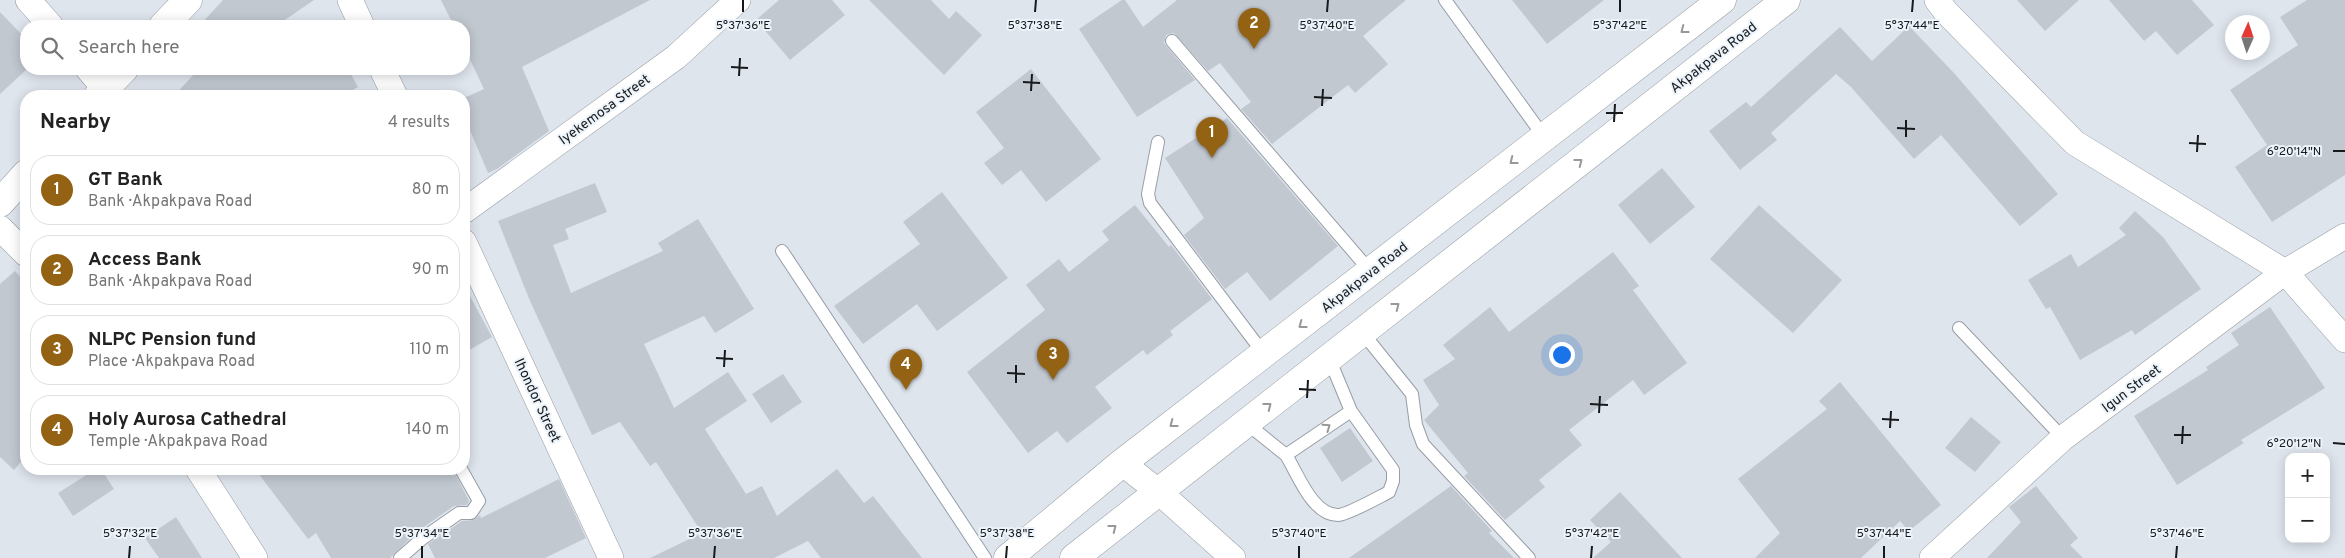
<!DOCTYPE html>
<html lang="en">
<head>
<meta charset="utf-8">
<style>
  body { margin:0; font-family:Overpass,sans-serif; background:#f6f6f6; color:#222 }
  .controls { position:absolute; right:15px; bottom:15px; display:grid; overflow:hidden; border-radius:10px; box-shadow:0 2px 12px #0003 }
  .controls button { width:45px; height:45px; display:grid; place-items:center; padding:0; border:0; border-bottom:1px solid #e0e0e0; background:#fff; color:#222; font:25px sans-serif }
  .compass { position:absolute; left:2225px; top:15px; width:45px; height:45px; border-radius:50%; background:#fff; box-shadow:0 2px 12px #0003; rotate:3deg }
  .you { position:absolute; left:1561px; top:354px; width:18px; height:18px; margin:-12px; border:4px solid #fff; border-radius:50%; background:#1a73e8; box-shadow:0 0 0 8px #1a73e833 }
  .badge { display:grid; place-items:center; width:32px; height:32px; border-radius:50%; background:#946213; color:#fff; font-size:16px; font-weight:700 }
  .pin { position:absolute; translate:-50% -41px; filter:drop-shadow(0 1px 2px #0008) }
  .pin::after { content:''; position:absolute; top:26px; width:18px; height:15px; background:inherit; clip-path:polygon(0 0,100% 0,50% 100%) }
  .list { margin:0; padding:0; list-style:none }
  h2 { display:flex; justify-content:space-between; align-items:center; height:65px; margin:0; padding:0 20px; font-size:21px }
  h2 small { font-size:16px; font-weight:400; color:#767676 }
  .list li { display:grid; grid-template-columns:32px 1fr auto; gap:15px; align-items:center; box-sizing:border-box; height:70px; margin:0 10px 10px; padding:0 10px; border:1px solid #e0e0e0; border-radius:20px }
  .list b { display:block; font-size:19px; white-space:nowrap }
  .list p { margin:0; font-size:16px; white-space:nowrap; color:#767676 }
  .list em { font-size:16px; font-style:normal; color:#767676 }
  .icon { flex:none; width:28px; height:28px; fill:none; stroke:currentColor; stroke-width:2; stroke-linecap:round; stroke-linejoin:round }
  .map { position:relative; flex:none; width:2345px; height:558px; overflow:hidden }
  .search { position:absolute; background:#fff; box-shadow:0 2px 12px #0003; left:20px; top:20px; width:450px; height:55px; display:flex; align-items:center; gap:12px; box-sizing:border-box; padding:0 18px; border-radius:20px; color:#767676; font-size:19px }
  .panel { position:absolute; background:#fff; box-shadow:0 2px 12px #0003; left:20px; top:90px; width:450px; height:385px; border-radius:20px }
  .map>svg:first-child { display:block }
  .building { fill:#c2c8d0 }
  .lines { fill:none; stroke-linecap:round; stroke-linejoin:round }
  .lane-casing { stroke:#979da4; stroke-width:14 }
  .street-casing { stroke:#979da4; stroke-width:26 }
  .secondary-casing { stroke:#979da4; stroke-width:29 }
  .highway-casing { stroke:#979da4; stroke-width:29 }
  .lane { stroke:#fff; stroke-width:12 }
  .street { stroke:#fff; stroke-width:25 }
  .secondary { stroke:#fff; stroke-width:28 }
  .highway { stroke:#fff; stroke-width:28 }
  .oneway { stroke:#979899 }
  .ticks { fill:none; stroke:#171a1c; stroke-width:2 }
  .labels { text-anchor:middle; stroke-width:4; stroke-linejoin:round; paint-order:stroke }
  .street-label { font-size:14px; fill:#171a1c; stroke:#ecf3fa }
  .ticks-label { font-size:12px; text-anchor:middle; fill:#171a1c; stroke:#ecf3fa; stroke-width:4; stroke-linejoin:round; paint-order:stroke }
</style>
</head>
<body>
<div class="map">
<svg width="2345" height="558" viewBox="0 0 2345 558">
  <rect width="100%" height="100%" fill="#dfe5ed"/>
  <path class="building" d="M 223,0 L 314,0 L 276,26 L 199,26 Z
    M 441,0 L 650,0 L 522,67 L 549,131 L 497,169 L 488,173 L 464,116 L 464,98 L 484,89 L 464,47 L 464,26 L 454,26 Z
    M 779,0 L 832,0 L 845,15 L 790,60 L 756,20 Z
    M 869,0 L 931,0 L 949,19 L 956,11 L 982,35 L 944,75 Z
    M 1122,0 L 1125,0 L 1143,27 L 1177,0 L 1406,0 L 1363,36 L 1388,64 L 1355,93 L 1348,85 L 1272,144 L 1241,109 L 1251,102 L 1220,63 L 1208,71 L 1174,33 L 1166,35 L 1164,43 L 1195,80 L 1137,117 L 1079,29 Z
    M 1512,0 L 1604,0 L 1547,44 Z
    M 2017,0 L 2079,0 L 2045,31 Z
    M 2109,0 L 2192,0 L 2214,25 L 2177,55 L 2156,31 L 2144,41 Z
    M 2307,0 L 2345,0 L 2345,175 L 2272,222 L 2235,167 L 2267,145 L 2230,90 L 2298,45 L 2280,17 Z
    M 0,12 L 26,39 L 26,70 L 0,94 Z
    M 1909,26 L 1954,73 L 2058,194 L 2020,226 L 1941,135 L 1914,159 L 1851,87 L 1836,74 L 1771,133 L 1777,140 L 1740,170 L 1709,131 L 1746,102 L 1751,107 L 1840,27 L 1872,61 Z
    M 188,69 L 348,69 L 358,87 L 342,96 L 174,96 L 194,74 Z
    M 1031,69 L 1101,159 L 1046,202 L 1021,170 L 1002,185 L 984,163 L 1004,148 L 976,112 Z
    M 1227,118 L 1338,246 L 1270,301 L 1247,272 L 1225,289 L 1184,235 L 1204,218 L 1165,158 Z
    M 1662,168 L 1695,207 L 1650,244 L 1618,205 Z
    M 595,183 L 607,212 L 565,229 L 569,239 L 553,245 L 571,293 L 663,251 L 658,243 L 698,219 L 754,309 L 715,333 L 704,316 L 644,344 L 674,408 L 728,372 L 747,401 L 705,429 L 746,494 L 762,486 L 777,516 L 837,469 L 864,503 L 873,496 L 922,558 L 821,558 L 808,541 L 774,558 L 650,558 L 702,533 L 656,462 L 650,466 L 620,422 L 592,435 L 530,301 L 498,221 Z
    M 942,192 L 1008,278 L 937,331 L 917,304 L 863,344 L 834,306 L 920,244 L 903,222 Z
    M 1135,205 L 1169,247 L 1171,245 L 1212,299 L 1170,331 L 1173,335 L 1147,355 L 1143,350 L 1095,387 L 1112,408 L 1067,443 L 1057,431 L 1028,453 L 967,372 L 1045,310 L 1026,285 L 1059,259 L 1069,272 L 1109,240 L 1102,231 Z
    M 1759,205 L 1842,280 L 1793,333 L 1710,259 Z
    M 2135,211 L 2163,237 L 2201,289 L 2135,335 L 2132,330 L 2080,360 L 2050,307 L 2046,309 L 2028,280 L 2071,254 L 2078,267 L 2126,235 L 2119,228 Z
    M 1613,252 L 1639,286 L 1633,290 L 1687,363 L 1644,395 L 1633,380 L 1569,430 L 1582,445 L 1539,480 L 1545,487 L 1505,520 L 1464,476 L 1468,473 L 1424,420 L 1439,405 L 1423,380 L 1455,359 L 1443,345 L 1490,307 L 1509,332 Z
    M 15,271 L 26,283 L 26,456 L 14,470 L 0,457 L 0,284 Z
    M 464,285 L 492,337 L 464,353 Z
    M 2270,307 L 2325,388 L 2241,440 L 2244,443 L 2177,485 L 2134,416 L 2208,370 L 2206,367 L 2239,345 L 2231,333 Z
    M 783,374 L 802,402 L 771,423 L 752,394 Z
    M 1840,382 L 1941,505 L 1909,531 L 1900,521 L 1861,558 L 1755,558 L 1780,533 L 1738,479 L 1827,409 L 1819,401 Z
    M 1971,417 L 2001,442 L 1975,472 L 1945,448 Z
    M 1350,428 L 1373,461 L 1342,482 L 1320,448 Z
    M 96,469 L 101,469 L 114,489 L 73,516 L 58,493 Z
    M 255,469 L 453,469 L 469,501 L 467,505 L 454,506 L 418,531 L 390,558 L 331,558 L 316,533 L 308,539 Z
    M 559,479 L 586,538 L 545,558 L 435,558 L 428,544 L 462,521 L 474,520 L 480,515 L 481,518 Z
    M 1451,486 L 1492,531 L 1489,533 L 1514,558 L 1349,558 Z
    M 2036,486 L 2078,538 L 2070,545 L 2083,558 L 1987,558 L 2021,522 L 2009,507 Z
    M 1620,492 L 1682,558 L 1593,558 L 1611,542 L 1590,520 Z
    M 176,517 L 202,558 L 159,558 L 145,538 Z"/>
  <g class="lines">
    <defs>
      <path id="lane" d="M 1445,0 L 1544,137
        M 1172,41 L 1371,272
        M 1158,142 L 1148,194 L 1150,203 L 1264,354
        M 782,251 L 985,558
        M 1959,328 L 2063,438
        M 1362,332 L 1412,394 L 1416,425 L 1423,444 L 1529,558
        M 1246,423 L 1286,455 L 1351,411 L 1329,358
        M 1286,455 C 1298,474 1312,515 1338,515 C 1347,515 1379,497 1389,492 L 1393,481 L 1393,470 L 1351,411
        M 400,558 L 423,538 L 459,513 L 471,513 L 479,501 L 461,469"/>
      <path id="street" d="M 28,0 L 51,26
        M 350,0 L 362,26
        M 1937,0 L 1946,12 L 2075,143 L 2285,272 L 2345,340
        M 88,69 L 105,89
        M 382,69 L 395,96
        M 464,211 L 676,57 L 738,0
        M 0,228 L 26,254
        M 464,242 L 611,558
        M 1122,463 L 1159,492 L 1233,558
        M 198,469 L 255,558
        M 1932,558 L 2063,438 L 2285,272 L 2345,236"/>
      <path id="secondary" d="M 163,26 L 188,0
        M 98,96 L 124,69
        M 0,203 L 26,174"/>
      <path id="highway" d="M 1008,558 L 1122,463 L 1722,0
        M 1074,558 L 1786,0"/>
    </defs>
    <use href="#lane" class="lane-casing"/>
    <use href="#street" class="street-casing"/>
    <use href="#secondary" class="secondary-casing"/>
    <use href="#highway" class="highway-casing"/>
    <use href="#lane" class="lane"/>
    <use href="#street" class="street"/>
    <use href="#secondary" class="secondary"/>
    <use href="#highway" class="highway"/>
  </g>
  <defs><path id="oneway-chevron" d="M-2-3.5L2.5 0L-2 3.5" fill="none" stroke-width="1.6" stroke-linecap="round" stroke-linejoin="round" transform="scale(1.25)"/></defs>
  <g class="oneway">
    <use href="#oneway-chevron" transform="translate(1684 30) rotate(142)"/>
    <use href="#oneway-chevron" transform="translate(1513 161) rotate(142)"/>
    <use href="#oneway-chevron" transform="translate(1579 162) rotate(-38)"/>
    <use href="#oneway-chevron" transform="translate(1396 306) rotate(-38)"/>
    <use href="#oneway-chevron" transform="translate(1302 325) rotate(143)"/>
    <use href="#oneway-chevron" transform="translate(1268 406) rotate(-38)"/>
    <use href="#oneway-chevron" transform="translate(1173 424) rotate(143)"/>
    <use href="#oneway-chevron" transform="translate(1327 427) rotate(-35)"/>
    <use href="#oneway-chevron" transform="translate(1113 528) rotate(-38)"/>
  </g>
  <path class="ticks" d="M 743,12 L 743,0M 1035,12 L 1036,0M 1327,12 L 1328,0M 1620,12 L 1620,0M 1912,12 L 1913,0M 731,67 L 748,68M 739,76 L 740,58M 1023,82 L 1040,83M 1031,91 L 1032,74M 1314,97 L 1332,98M 1322,106 L 1323,89M 1606,113 L 1623,113M 1614,122 L 1615,104M 1897,128 L 1915,129M 1906,137 L 1906,120M 2189,143 L 2206,144M 2333,151 L 2345,151M 2197,152 L 2198,135M 716,358 L 733,359M 724,367 L 725,350M 1007,373 L 1025,374M 1016,383 L 1016,365M 1299,389 L 1316,390M 1307,398 L 1308,380M 1590,404 L 1608,405M 1599,413 L 1600,396M 1882,419 L 1899,420M 1890,428 L 1891,411M 2174,435 L 2191,435M 2333,443 L 2345,444M 2182,444 L 2183,426M 129,558 L 130,546M 422,558 L 422,546M 714,558 L 715,546M 1006,558 L 1007,546M 1299,558 L 1299,546M 1591,558 L 1592,546M 1884,558 L 1884,546M 2176,558 L 2177,546"/>
  <g class="labels">
    <g class="street-label">
      <text transform="translate(1713 57) rotate(-38)" y="5">Akpakpava Road</text>
      <text transform="translate(604 109) rotate(-36)" y="5">Iyekemosa Street</text>
      <text transform="translate(1364 277) rotate(-38)" y="5">Akpakpava Road</text>
      <text transform="translate(2131 388) rotate(-37)" y="5">Igun Street</text>
      <text transform="translate(538 400) rotate(65)" y="5">Ihondor Street</text>
    </g>
  </g>
  <g class="ticks-label">
    <text x="743" y="29">5°37'36"E</text>
    <text x="1035" y="29">5°37'38"E</text>
    <text x="1327" y="29">5°37'40"E</text>
    <text x="1620" y="29">5°37'42"E</text>
    <text x="1912" y="29">5°37'44"E</text>
    <text x="2294" y="155">6°20'14"N</text>
    <text x="2294" y="447">6°20'12"N</text>
    <text x="130" y="537">5°37'32"E</text>
    <text x="422" y="537">5°37'34"E</text>
    <text x="715" y="537">5°37'36"E</text>
    <text x="1007" y="537">5°37'38"E</text>
    <text x="1299" y="537">5°37'40"E</text>
    <text x="1592" y="537">5°37'42"E</text>
    <text x="1884" y="537">5°37'44"E</text>
    <text x="2177" y="537">5°37'46"E</text>
  </g>
</svg>
<div class="controls">
<button>+</button>
<button>−</button>
</div>
<svg class="compass" viewBox="-18 -18 36 36"><path d="M0-13l5 13h-10z" fill="#e53935"/><path d="M0 13l5-13h-10z" fill="#767676"/></svg>
<div class="you"></div>
<div class="pin badge" style="left:1212px;top:158px">1</div>
<div class="pin badge" style="left:1254px;top:49px">2</div>
<div class="pin badge" style="left:1053px;top:380px">3</div>
<div class="pin badge" style="left:906px;top:390px">4</div>
<div class="search"><svg class="icon" aria-label="search" viewBox="0 0 24 24"><circle cx="10" cy="10" r="6"/><path d="M15 15l6 6"/></svg>Search here</div>
<section class="panel">
<h2>Nearby<small>4 results</small></h2>
<ul class="list">
<li><span class="badge">1</span><div><b>GT Bank</b><p>Bank · Akpakpava Road</p></div><em>80 m</em></li>
<li><span class="badge">2</span><div><b>Access Bank</b><p>Bank · Akpakpava Road</p></div><em>90 m</em></li>
<li><span class="badge">3</span><div><b>NLPC Pension fund</b><p>Place · Akpakpava Road</p></div><em>110 m</em></li>
<li><span class="badge">4</span><div><b>Holy Aurosa Cathedral</b><p>Temple · Akpakpava Road</p></div><em>140 m</em></li>
</ul>
</section>
</div>
</body>
</html>
